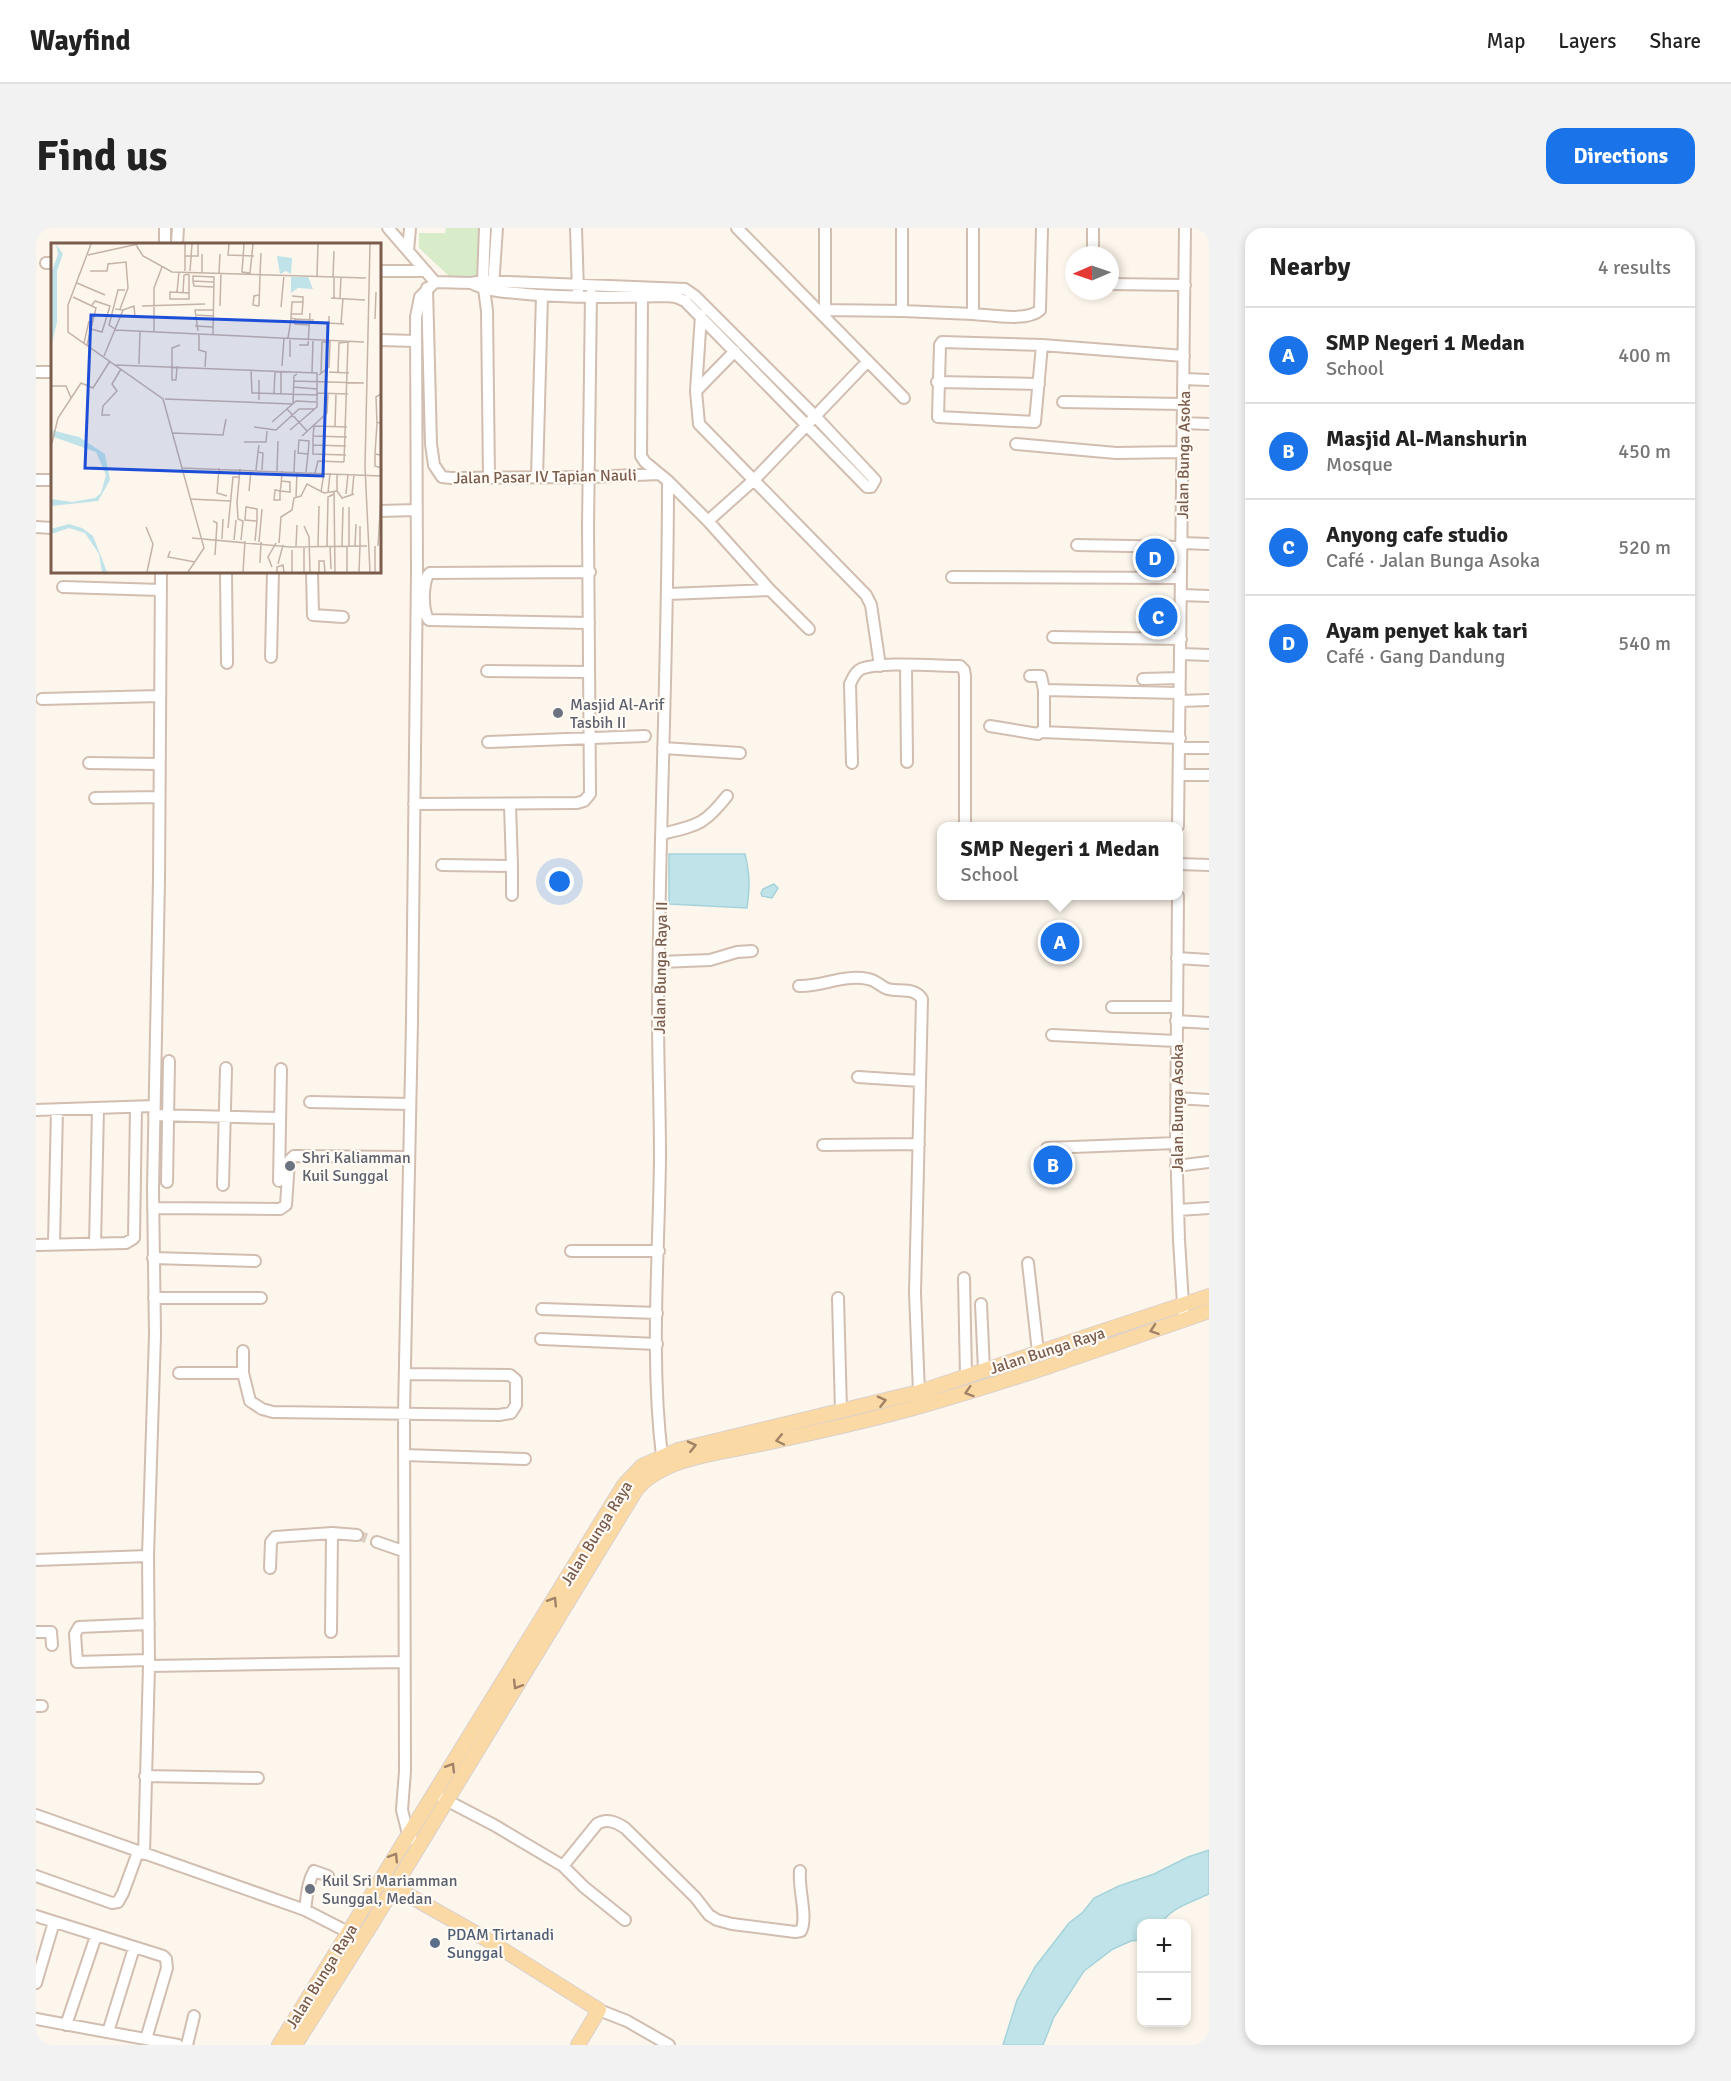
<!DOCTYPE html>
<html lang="en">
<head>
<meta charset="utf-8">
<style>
  body { margin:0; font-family:Signika,sans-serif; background:#f2f2f2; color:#222 }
  .controls { position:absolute; right:18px; bottom:18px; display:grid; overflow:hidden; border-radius:12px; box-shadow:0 3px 9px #0003 }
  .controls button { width:54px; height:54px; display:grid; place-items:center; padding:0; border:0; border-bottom:2px solid #e0e0e0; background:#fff; color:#222; font:30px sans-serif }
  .compass { position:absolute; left:1029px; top:18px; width:54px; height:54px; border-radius:50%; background:#fff; box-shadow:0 3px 9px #0003; rotate:268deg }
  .you { position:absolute; left:524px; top:654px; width:21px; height:21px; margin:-15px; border:4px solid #fff; border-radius:50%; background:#1a73e8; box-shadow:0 0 0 9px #1a73e833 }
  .badge { display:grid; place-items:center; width:39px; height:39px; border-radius:50%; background:#1a73e8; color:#fff; font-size:20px; font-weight:700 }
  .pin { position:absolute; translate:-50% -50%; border:3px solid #fff; box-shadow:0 2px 6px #0006 }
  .popup { position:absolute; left:901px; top:594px; width:246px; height:78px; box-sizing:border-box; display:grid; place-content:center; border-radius:12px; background:#fff; filter:drop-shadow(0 2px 4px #0005); font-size:20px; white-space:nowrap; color:#767676 }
  .popup b { font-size:22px; color:#222 }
  .popup::after { content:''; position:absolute; left:50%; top:100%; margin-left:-12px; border:12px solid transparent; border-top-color:#fff }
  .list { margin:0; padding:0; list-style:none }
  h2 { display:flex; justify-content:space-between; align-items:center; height:78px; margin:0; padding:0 24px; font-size:26px }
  h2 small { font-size:20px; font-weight:400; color:#767676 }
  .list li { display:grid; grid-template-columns:39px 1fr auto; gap:18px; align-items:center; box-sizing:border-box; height:96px; padding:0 24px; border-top:2px solid #e0e0e0 }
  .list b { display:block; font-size:22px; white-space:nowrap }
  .list p { margin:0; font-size:20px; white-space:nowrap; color:#767676 }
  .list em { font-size:20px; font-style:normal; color:#767676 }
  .map { position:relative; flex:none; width:1173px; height:1817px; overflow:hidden; border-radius:18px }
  header { display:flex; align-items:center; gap:36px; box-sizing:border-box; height:84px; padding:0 30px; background:#fff; border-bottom:2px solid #e0e0e0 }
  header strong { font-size:28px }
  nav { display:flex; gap:33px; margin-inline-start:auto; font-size:21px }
  .intro { display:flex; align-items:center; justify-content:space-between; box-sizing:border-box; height:144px; padding:0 36px }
  h1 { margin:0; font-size:42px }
  .button { padding:15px 27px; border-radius:18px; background:#1a73e8; color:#fff; font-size:21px; font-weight:700 }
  main { display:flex; gap:36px; padding:0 36px }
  aside { flex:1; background:#fff; border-radius:18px; box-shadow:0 3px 9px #0003 }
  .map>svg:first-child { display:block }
  .green { fill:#d8ecc9 }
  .water { fill:#bfe3e8; stroke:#a5d3da; stroke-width:1.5 }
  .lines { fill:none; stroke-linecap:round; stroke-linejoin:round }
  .minor-tunnel { stroke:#dcd0c4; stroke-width:10; stroke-dasharray:10 5; stroke-linecap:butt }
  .minor-casing { stroke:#d1beb0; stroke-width:14 }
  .major-casing { stroke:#dad1cd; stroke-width:16 }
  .minor { stroke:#fff; stroke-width:10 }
  .major { stroke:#fbd9a5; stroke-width:14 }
  .oneway { stroke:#a18267 }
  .worship-dot { fill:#6b7280; stroke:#fffaf3; stroke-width:2 }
  .service-dot { fill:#5c6f8a; stroke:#fffaf3; stroke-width:2 }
  .labels { text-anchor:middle; stroke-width:4.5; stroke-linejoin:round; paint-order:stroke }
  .street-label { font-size:16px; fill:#7a5c4d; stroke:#fffaf3 }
  .worship-label { font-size:16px; fill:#5b616d; stroke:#fffaf3; text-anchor:start }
  .service-label { font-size:16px; fill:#4e5e75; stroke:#fffaf3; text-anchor:start }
  .inset-road { fill:none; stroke:#c5b3a7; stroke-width:1.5 }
  .view { fill:#1d4ed8; fill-opacity:0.15; stroke:#1d4ed8; stroke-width:3 }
  .inset-edge { fill:none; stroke:#7a5c4d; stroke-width:3 }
</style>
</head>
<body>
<header>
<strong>Wayfind</strong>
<nav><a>Map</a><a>Layers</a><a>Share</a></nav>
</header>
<div class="intro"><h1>Find us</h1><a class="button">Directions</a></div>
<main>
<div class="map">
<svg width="1173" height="1817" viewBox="0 0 1173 1817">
  <rect width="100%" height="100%" fill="#fdf6ec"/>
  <path class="green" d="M 410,0 L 447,0 L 447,44 L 440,50 L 415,50 L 383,20 L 383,5 L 409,5 Z"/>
  <path class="water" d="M 633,626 L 709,626 C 714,647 714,658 711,680 L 633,676 Z
    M 738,656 L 742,660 L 736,670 L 726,668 L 725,665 L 727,661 Z
    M 1173,1622 L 1173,1666 C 1156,1674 1136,1679 1126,1695 L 1106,1696 L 1105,1712 L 1095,1713 L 1077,1721 L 1048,1743 L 1018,1789 L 1007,1817 L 967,1817 L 981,1772 L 999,1739 L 1033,1695 L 1047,1684 L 1058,1670 L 1083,1658 L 1118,1646 L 1152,1629 Z"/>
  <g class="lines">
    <path class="minor-tunnel" d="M 321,1307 L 341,1314"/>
    <defs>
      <path id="minor" d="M 352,0 L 399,54
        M 449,0 L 447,53 L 451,83 L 453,249
        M 540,0 L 542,63
        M 701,0 L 868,170
        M 129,16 L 129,0
        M 141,16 L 142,0
        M 372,23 L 374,0
        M 1057,27 L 1057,0
        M 10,35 L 16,35
        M 344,43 L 388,43
        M 1074,56 L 1149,57
        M 457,59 L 461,0
        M 391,60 L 395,216 L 398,237 L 406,249 L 415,250 L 554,249 L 623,246
        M 606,69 L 605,228 L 609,234 L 632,253 L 672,293 L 734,362 L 773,401
        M 789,82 L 866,83 L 866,0
        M 866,83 L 937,86 L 937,0
        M 937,86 C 954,87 991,94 1004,82 L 1006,0
        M 665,87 L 660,163 L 663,196 L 830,367 L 835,377 L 844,438
        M 789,87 L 789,0
        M 344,112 L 380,113
        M 1006,117 L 999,194 L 902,189 L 904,117 L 906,114 L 1006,117 L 1148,128
        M 0,144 L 16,144
        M 1148,151 L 1173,152
        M 901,154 L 1003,156
        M 660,163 L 699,123
        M 1027,174 L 1147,176
        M 1147,195 L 1173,196
        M 980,216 L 1080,225 L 1147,224
        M 501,249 L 506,67
        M 0,252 L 16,252
        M 344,283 L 380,282
        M 672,293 L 719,251 L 831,134
        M 0,299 L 16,300
        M 1146,315 L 1173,316
        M 1041,317 L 1146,319
        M 190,344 L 191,435
        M 276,344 L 277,387 L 307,389
        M 916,349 L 1145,350
        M 27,359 L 125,362
        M 632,366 L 734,362
        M 1145,367 L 1173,368
        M 553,395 L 393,392 C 386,385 386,351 394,345 L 554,344
        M 1017,409 L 1145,411
        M 1145,426 L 1173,427
        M 235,429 L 237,344
        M 870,437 L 871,534
        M 451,443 L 553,444
        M 994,448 L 1005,448 L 1008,462
        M 1107,451 L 1144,450
        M 6,471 L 123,468
        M 1144,473 L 1173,472
        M 954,498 L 1002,506 L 1008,501 L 1008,462 L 1144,465
        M 1006,504 L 1144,510
        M 452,514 L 609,508
        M 627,520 L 704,525
        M 1143,520 L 1173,520
        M 53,535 L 123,536
        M 816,535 L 814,456 C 817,450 819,444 825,441 C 844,433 902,438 924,438 L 928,442 L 929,448 L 929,598
        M 1143,547 L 1173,547
        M 59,570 L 123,569
        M 378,576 L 541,575 L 548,573 L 554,566 L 552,298 L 555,66
        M 1142,598 L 1149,0
        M 626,606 C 662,597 668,597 691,568
        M 1142,636 L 1173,637
        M 406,637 L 476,638 L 474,577
        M 476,667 L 476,638
        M 1142,668 L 1140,915 L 1143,1012 L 1148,1092
        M 1141,730 L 1173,732
        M 624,734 L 674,732 L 701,724 L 716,723
        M 763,758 C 785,759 807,746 832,751 C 840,752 845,759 852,761 C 864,764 879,759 886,771 L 879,1065 L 883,1164
        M 1076,779 L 1140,779
        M 1140,793 L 1173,795
        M 1016,807 L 1140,813
        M 822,849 L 884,853
        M 1140,870 L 1173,872
        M 274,874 L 374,876
        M 0,882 L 118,878
        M 118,887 L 244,890
        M 787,917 L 883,916
        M 1011,920 L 1140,915
        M 1140,938 L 1173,934
        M 243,953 L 245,841
        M 131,954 L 133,833
        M 187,957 L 190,840
        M 117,980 L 244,981 L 250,977 L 253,933 L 258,928 L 372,929
        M 1142,982 L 1173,980
        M 18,1015 L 21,882
        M 59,1016 L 62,881
        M 0,1017 L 90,1015 L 98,1010 L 100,879
        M 535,1023 L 623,1023
        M 117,1030 L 219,1033
        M 992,1035 L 1002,1124
        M 928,1050 L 930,1148
        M 118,1070 L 225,1070
        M 802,1070 L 805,1183
        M 945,1076 L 948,1142
        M 506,1081 L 621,1085
        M 505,1111 L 621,1116
        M 207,1123 L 207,1145 L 214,1173 L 226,1181 L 237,1184 L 463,1187 L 475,1185 L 480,1177 L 480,1152 L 474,1147 L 369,1146
        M 143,1145 L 207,1145
        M 368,1227 L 489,1231
        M 626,1228 C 614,1129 623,1028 624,929 C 624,882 622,834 622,787 C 623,609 632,431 632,253
        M 341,1314 L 367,1323
        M 0,1332 L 112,1328
        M 234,1340 L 235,1314 L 239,1309 L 296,1305 L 321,1307
        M 113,1396 L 43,1399 L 39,1406 L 41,1434 L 113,1432
        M 0,1404 L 15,1404 L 16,1417
        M 295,1404 L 296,1305
        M 113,1438 L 367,1434
        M 0,1478 L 6,1478
        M 109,1548 L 222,1550
        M 406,1570 L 458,1597 L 527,1638 L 561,1596 C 571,1590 580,1594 589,1600 L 659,1669 L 673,1687 L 681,1692 L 696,1696 L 759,1704 L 765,1703 C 772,1689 762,1661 764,1643
        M 0,1587 L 269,1682 L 312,1704
        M 376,1611 L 372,1606 L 366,1582 L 369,1543 L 368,1185 L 376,794 L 381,343 L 380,89 L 384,69 L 399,54 L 435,55 L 447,53 L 649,61 L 659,68 L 779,188 L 839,252 L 835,259 L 831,259 L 649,73 L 640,69 L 630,68 C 583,69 537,70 490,66 C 471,64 453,64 435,55
        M 108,1626 L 113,1438 L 112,1328 L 119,1107 L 117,961 L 123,652 L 125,344
        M 527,1638 L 548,1659 L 589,1692
        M 0,1648 L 76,1675 L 82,1674 L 87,1665 L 102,1624
        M 269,1682 C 271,1669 271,1655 278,1643 L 292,1648
        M 0,1688 L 127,1728 L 130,1731 L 131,1740 L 110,1811
        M 0,1755 L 18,1694
        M 563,1782 L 591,1793 L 633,1817
        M 0,1791 L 142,1817
        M 30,1797 L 60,1708
        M 72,1804 L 98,1720
        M 151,1817 L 158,1788"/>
      <path id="major" d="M 351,1655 L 450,1711 L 563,1782 L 542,1817
        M 243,1817 L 588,1257 L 606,1238 L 642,1222 L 883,1164 L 1173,1068
        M 259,1817 L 335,1697 L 600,1262 C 626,1230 682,1225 720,1217 C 776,1205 833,1193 888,1177 C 984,1150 1078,1116 1173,1083"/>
    </defs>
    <use href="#minor" class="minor-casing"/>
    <use href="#major" class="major-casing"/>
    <use href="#minor" class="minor"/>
    <use href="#major" class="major"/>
  </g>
  <defs><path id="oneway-chevron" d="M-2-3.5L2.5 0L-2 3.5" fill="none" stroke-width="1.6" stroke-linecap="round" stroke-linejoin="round" transform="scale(1.5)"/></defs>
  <g class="oneway">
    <use href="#oneway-chevron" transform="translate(1118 1102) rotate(161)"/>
    <use href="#oneway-chevron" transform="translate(933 1164) rotate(163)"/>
    <use href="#oneway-chevron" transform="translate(846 1173) rotate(-14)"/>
    <use href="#oneway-chevron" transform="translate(744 1212) rotate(168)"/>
    <use href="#oneway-chevron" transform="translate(656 1218) rotate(-13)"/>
    <use href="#oneway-chevron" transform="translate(517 1373) rotate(-58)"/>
    <use href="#oneway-chevron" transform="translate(481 1457) rotate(121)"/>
    <use href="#oneway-chevron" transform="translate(415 1539) rotate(-58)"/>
    <use href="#oneway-chevron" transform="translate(358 1629) rotate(-58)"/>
  </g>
  <g class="worship-dot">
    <circle cx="522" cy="485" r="6"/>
    <circle cx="254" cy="938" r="6"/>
    <circle cx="274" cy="1661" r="6"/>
  </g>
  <circle class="service-dot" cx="399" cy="1715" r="6"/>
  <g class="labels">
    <g class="street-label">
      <text transform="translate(1147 227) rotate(-89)" y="6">Jalan Bunga Asoka</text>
      <text transform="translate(509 248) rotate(-1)" y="6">Jalan Pasar IV Tapian Nauli</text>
      <text transform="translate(624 740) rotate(-89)" y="6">Jalan Bunga Raya II</text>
      <text transform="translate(1141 880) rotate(-90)" y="6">Jalan Bunga Asoka</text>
      <text transform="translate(1011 1122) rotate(-18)" y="6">Jalan Bunga Raya</text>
      <text transform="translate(560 1305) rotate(-58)" y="6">Jalan Bunga Raya</text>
      <text transform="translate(285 1748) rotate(-58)" y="6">Jalan Bunga Raya</text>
    </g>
    <g class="worship-label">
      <text x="534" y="482">Masjid Al-Arif<tspan x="534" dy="18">Tasbih II</tspan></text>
      <text x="266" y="935">Shri Kaliamman<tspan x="266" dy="18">Kuil Sunggal</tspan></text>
      <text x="286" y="1658">Kuil Sri Mariamman<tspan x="286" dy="18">Sunggal, Medan</tspan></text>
    </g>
    <g class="service-label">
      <text x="411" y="1712">PDAM Tirtanadi<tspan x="411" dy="18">Sunggal</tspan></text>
    </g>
  </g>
  <g transform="translate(15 15)">
    <rect width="330" height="330" fill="#fdf6ec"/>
    <path d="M 5,1 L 12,11 L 6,28 L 6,79 L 0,104 L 0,31 L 7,11 ZM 226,13 L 241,15 L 240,31 L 235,28 L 229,31 ZM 240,34 L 257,34 L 262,46 L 247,45 L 240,50 ZM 0,187 L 28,194 L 54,211 L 59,237 L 47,258 L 0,263 L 0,256 L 21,259 L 44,255 L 50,250 L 55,232 L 45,209 L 0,193 ZM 18,281 L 31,285 L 42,293 L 56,329 L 51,329 L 48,311 L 34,290 L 18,285 L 0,291 L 0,286 Z" fill="#bfe3e8"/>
    <path class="inset-road" d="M 40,1 L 17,62 L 17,89 L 112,156 L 153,305 L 137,329M 178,1 L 177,12 L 203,13M 193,1 L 191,29 L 199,30 L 202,1M 85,2 L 92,13 L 121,29 L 315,35M 37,12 L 87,1M 134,13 L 147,13 L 147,1M 39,28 L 56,28 L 57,21 L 75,19 L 77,45 L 69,66M 134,28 L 134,1M 139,28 L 141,1M 151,30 L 151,11M 168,30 L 169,11M 209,32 L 210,10M 266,33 L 267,1M 282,34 L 283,8M 142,38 L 142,33 L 163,34 L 162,91M 142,38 L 143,43 L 162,44M 142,38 L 162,39M 26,40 L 54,52M 119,49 L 138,50 L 138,56 L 119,56 ZM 126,49 L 128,29M 132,50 L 133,32 L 138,31 L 138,50M 241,53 L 252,54 L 252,59 L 241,59 L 240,75 L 244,76 L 244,81 L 258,82M 22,54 L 45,65 L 36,102M 280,55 L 314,57M 283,55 L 283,34M 289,55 L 290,34M 91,63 L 154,61M 169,63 L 170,30M 208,63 L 209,32M 208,63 L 202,62 L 203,53 L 208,52M 230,64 L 233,32M 72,67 L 83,63 L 84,74M 241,71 L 251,71 L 252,59M 144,72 L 162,73M 278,73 L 278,80 L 293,81M 244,76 L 263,77M 324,76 L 325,49M 290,81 L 292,55M 144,83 L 162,84M 40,86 L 51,89 L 59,63 L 44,58 L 41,62M 64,86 L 58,82 L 67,47 L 74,47M 64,87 L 313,99M 103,88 L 103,45 L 111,24M 147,88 L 144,67 L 162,67M 148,91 L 148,107 L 155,109 L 154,124M 237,95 L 240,76M 239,95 L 239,114M 33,100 L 38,78M 248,102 L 257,102 L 259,70M 53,113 L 72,67 L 64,66M 88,121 L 89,88M 64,122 L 266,130 L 266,164 L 239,187M 126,123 L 125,137 L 121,137 L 121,105 L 129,102M 231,123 L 233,95M 200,127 L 201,150 L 267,152M 261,129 L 262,96M 278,129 L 298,130M 287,129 L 288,100 L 297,99 L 293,219M 268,132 L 278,124 L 279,99 L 271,99 L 270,130M 243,138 L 313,140M 0,143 L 15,143 L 20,155M 242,144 L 266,146M 223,150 L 224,129 L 230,129 L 230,151M 266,150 L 297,151M 114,156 L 241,161M 208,157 L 208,137M 242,160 L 243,133 L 246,131M 236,166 L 256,188M 59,172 L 51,172 L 52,163 L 66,148 L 61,141 L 70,126M 221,179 L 245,158 L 265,159M 330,179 L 326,180 L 324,211 L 330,212M 326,180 L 325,154 L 330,151M 263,183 L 262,193 L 296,194M 263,183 L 296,184M 284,183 L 285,151M 203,184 L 225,187 L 248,166 L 263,166M 122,190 L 172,192 L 175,176M 251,193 L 276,170 L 277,150M 262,193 L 262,202 L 295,203M 193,199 L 215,199 L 216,188M 1,200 L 7,175 L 30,140 L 42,145 L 59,118M 208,202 L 207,209 L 212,210 L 211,227M 262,202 L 262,211 L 295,212M 324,211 L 324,223 L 330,225M 130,225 L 330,233M 168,225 L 166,250 L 176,253M 189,226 L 186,259 L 187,276 L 192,278 L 190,297M 205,227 L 207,209M 226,228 L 227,198M 231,228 L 230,243 L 229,248 L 229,257 L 223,257 L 224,247 L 225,247 L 229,248 L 239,249 L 240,249M 243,229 L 244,207M 255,229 L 257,211 L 258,198 L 248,197 L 247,210 L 257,211M 264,230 L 267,218 L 293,219M 286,231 L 286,248 L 291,255 L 303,251M 230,238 L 239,239 L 239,249M 198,248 L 200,227M 283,248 L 284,329M 270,249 L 273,230M 277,250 L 279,230M 295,251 L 297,231M 301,252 L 303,231M 245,254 L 246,229M 139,256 L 179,258M 298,264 L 298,303M 162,278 L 166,280 L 164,312M 253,283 L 258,294 L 259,329M 309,283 L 309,303M 95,284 L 102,301 L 96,329M 177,285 L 182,234 L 188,234M 141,295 L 239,304 L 316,303M 171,296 L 172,276M 183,297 L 185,277M 204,298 L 206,278 L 206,266 L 195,264 L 194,277 L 206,278M 208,299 L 211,266M 228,300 L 230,274 L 241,267 L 243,255 L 250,253 L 256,241 L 273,250 L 286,248M 245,303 L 246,282M 267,303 L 268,263M 276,303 L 277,254 L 283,251M 279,303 L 280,326M 291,303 L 292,264M 304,303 L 305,281M 324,303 L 324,329M 327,303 L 330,253M 253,304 L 253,329M 241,307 L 241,329M 119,308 L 117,314 L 144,319M 209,320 L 210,299M 227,321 L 232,302M 221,324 L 217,314 L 225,300M 192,329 L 194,298M 226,329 L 226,324 L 232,322 L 233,329M 268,329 L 268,318 L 273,318 L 274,329M 296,329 L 296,303M 308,329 L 309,303M 319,329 L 314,224 L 319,1"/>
    <path class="view" d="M 40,72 L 277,80 L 272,233 L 34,225 Z"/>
    <rect width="330" height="330" class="inset-edge"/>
  </g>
</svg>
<div class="controls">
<button>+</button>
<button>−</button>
</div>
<svg class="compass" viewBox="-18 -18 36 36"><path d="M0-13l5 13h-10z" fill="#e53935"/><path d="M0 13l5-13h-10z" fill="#767676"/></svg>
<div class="you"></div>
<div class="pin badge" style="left:1024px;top:714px">A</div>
<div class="popup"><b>SMP Negeri 1 Medan</b>School</div>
<div class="pin badge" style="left:1017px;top:937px">B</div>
<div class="pin badge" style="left:1122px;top:389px">C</div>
<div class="pin badge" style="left:1119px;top:330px">D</div>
</div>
<aside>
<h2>Nearby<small>4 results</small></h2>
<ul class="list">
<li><span class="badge">A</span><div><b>SMP Negeri 1 Medan</b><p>School</p></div><em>400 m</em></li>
<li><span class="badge">B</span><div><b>Masjid Al-Manshurin</b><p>Mosque</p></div><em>450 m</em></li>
<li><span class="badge">C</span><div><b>Anyong cafe studio</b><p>Café · Jalan Bunga Asoka</p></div><em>520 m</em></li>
<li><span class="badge">D</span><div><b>Ayam penyet kak tari</b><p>Café · Gang Dandung</p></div><em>540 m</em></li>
</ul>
</aside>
</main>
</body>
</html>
